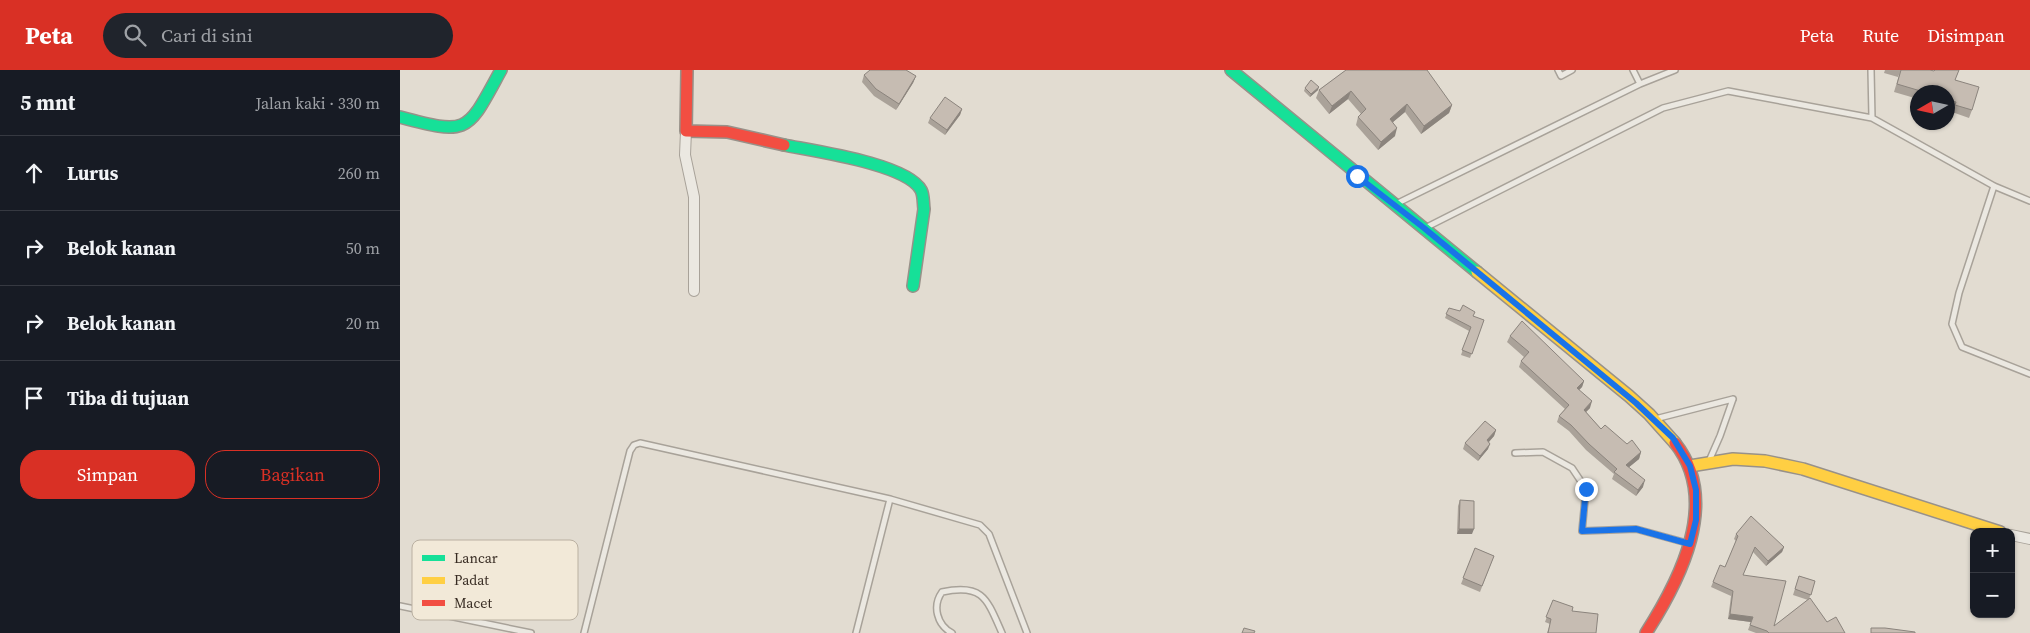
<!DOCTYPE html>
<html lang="id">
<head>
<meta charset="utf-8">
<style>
  body { margin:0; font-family:"Source Serif 4",serif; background:#20242c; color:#f1f3f6 }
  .controls { position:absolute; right:15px; bottom:15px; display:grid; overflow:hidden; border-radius:10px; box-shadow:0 1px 4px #0004 }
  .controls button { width:45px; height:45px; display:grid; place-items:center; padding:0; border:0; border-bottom:1px solid #363941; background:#171b24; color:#f1f3f6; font:25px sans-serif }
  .compass { position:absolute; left:1510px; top:15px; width:45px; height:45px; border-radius:50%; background:#171b24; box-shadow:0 1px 4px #0004; rotate:261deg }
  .stop { position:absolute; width:15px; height:15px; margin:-11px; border:4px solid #1a73e8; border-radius:50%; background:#fff }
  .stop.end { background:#1a73e8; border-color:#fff; box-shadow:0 1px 5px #0008 }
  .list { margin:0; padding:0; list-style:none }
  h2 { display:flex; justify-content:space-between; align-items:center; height:65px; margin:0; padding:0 20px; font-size:21px }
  h2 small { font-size:16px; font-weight:400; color:#9ea1a6 }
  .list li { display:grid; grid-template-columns:32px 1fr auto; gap:15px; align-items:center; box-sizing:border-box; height:75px; padding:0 20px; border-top:1px solid #363941 }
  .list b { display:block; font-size:19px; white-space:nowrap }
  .list em { font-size:16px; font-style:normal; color:#9ea1a6 }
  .actions { display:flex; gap:10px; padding:15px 20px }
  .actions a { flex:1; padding:11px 0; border:1px solid #d93025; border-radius:20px; text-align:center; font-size:18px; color:#d93025 }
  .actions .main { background:#d93025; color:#fff }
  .icon { flex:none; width:28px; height:28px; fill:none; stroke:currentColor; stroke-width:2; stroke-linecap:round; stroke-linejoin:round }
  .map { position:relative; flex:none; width:1630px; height:563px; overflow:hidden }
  header { display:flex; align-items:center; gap:30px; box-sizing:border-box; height:70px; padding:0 25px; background:#d93025; color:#fff }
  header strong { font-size:24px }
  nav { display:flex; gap:28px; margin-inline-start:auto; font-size:18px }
  .search { width:350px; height:45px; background:#20242c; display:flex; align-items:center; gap:12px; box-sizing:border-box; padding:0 18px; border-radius:28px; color:#9ea1a6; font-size:19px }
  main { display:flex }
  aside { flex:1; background:#171b24 }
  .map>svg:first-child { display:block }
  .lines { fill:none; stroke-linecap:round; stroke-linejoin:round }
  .lane-casing { stroke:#a8a299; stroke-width:8 }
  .street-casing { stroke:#a8a299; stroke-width:12 }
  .fast-casing { stroke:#989189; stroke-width:14 }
  .slow-casing { stroke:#989189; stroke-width:14 }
  .jam-casing { stroke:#989189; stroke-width:14 }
  .lane { stroke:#ebe8e1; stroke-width:5 }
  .street { stroke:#ebe8e1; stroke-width:10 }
  .fast { stroke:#16e098; stroke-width:11 }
  .slow { stroke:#ffcf43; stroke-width:11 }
  .jam { stroke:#f24e42; stroke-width:11 }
  .wall { fill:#aaa299 }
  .shaded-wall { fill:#8b847d }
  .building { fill:#c6bcb2; stroke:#8b847d }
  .route { stroke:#1a73e8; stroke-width:6 }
  .key { fill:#f2e9d8; stroke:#bab0a1; stroke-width:1 }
  .key-label { font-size:14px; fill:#372b22 }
</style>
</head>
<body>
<header>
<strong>Peta</strong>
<div class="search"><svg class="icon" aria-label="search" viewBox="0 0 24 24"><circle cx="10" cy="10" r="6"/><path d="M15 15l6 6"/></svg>Cari di sini</div>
<nav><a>Peta</a><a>Rute</a><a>Disimpan</a></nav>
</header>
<main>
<aside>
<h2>5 mnt<small>Jalan kaki · 330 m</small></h2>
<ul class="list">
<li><svg class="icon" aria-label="ahead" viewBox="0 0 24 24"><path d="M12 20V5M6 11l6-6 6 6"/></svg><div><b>Lurus</b></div><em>260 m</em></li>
<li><svg class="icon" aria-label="right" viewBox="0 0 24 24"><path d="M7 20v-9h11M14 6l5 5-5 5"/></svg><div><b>Belok kanan</b></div><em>50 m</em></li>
<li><svg class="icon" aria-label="right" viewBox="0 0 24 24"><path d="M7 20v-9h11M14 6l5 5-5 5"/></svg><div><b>Belok kanan</b></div><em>20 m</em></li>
<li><svg class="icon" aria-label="arrive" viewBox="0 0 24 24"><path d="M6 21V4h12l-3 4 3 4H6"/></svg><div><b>Tiba di tujuan</b></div></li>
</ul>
<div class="actions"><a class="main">Simpan</a><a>Bagikan</a></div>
</aside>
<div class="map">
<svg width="1630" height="563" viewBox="0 0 1630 563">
  <rect width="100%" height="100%" fill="#e2dcd1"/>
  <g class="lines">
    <defs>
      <path id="lane" d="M 1158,0 L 1161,6 L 1172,0
        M 1233,0 L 1240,14
        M 1471,0 L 1472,48
        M 1594,116 L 1559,223 L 1552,254 L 1562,277 L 1630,304
        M 998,133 L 1240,14 L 1275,0
        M 1027,157 L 1263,38 L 1328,21 L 1472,48 L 1594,116 L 1630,131
        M 1259,348 L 1333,329
        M 1115,383 L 1143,382 L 1172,398 L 1186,419 L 1182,461 L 1236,459 L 1287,473
        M 1309,391 L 1320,366 L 1333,329
        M 0,536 L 131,563
        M 184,563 L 230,381 L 234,375 L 240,373 L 490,429 L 580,455 L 589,464 L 627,563
        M 456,563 L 490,429
        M 552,563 C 537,555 532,536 542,522 C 583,513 587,529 602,563"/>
      <path id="street" d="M 286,61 L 285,85 L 294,127 L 294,221
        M 1611,465 L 1630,469"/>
      <path id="fast" d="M 831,0 L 1077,202
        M 0,47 C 70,66 67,62 101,0
        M 384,75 C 414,81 507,94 521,120 C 524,126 523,133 524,139 L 513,216"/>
      <path id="slow" d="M 1077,202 L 1229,326 L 1249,344 L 1275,373
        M 1290,396 L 1333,389 L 1365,391 L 1403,399 L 1600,462"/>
      <path id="jam" d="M 287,0 L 286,61 L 327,62 L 384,75
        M 1246,563 C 1280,510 1321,431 1275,373"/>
    </defs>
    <use href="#lane" class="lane-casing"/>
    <use href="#street" class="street-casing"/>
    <use href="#fast" class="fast-casing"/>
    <use href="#slow" class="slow-casing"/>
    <use href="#jam" class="jam-casing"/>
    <use href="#lane" class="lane"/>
    <use href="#street" class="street"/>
    <use href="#fast" class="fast"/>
    <use href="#slow" class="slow"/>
    <use href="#jam" class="jam"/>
  </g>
  <path class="wall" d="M 946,0 L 1052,35 L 1049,43 L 1021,64 L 1005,42 L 993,52 L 995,66 L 978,80 L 956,55 L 958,47 L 961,44 L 948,29 L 929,44 L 916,28 L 919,20 Z
    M 1485,0 L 1530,0 L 1534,1 L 1534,0 L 1559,0 L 1555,10 L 1572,40 L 1569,48 L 1552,42 L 1553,40 L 1548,38 L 1548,22 L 1518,22 L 1518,29 L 1494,22 L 1500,2 L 1498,7 L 1484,3 Z
    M 464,5 L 516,6 L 513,13 L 496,40 L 474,26 L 462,12 Z
    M 905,18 L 918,20 L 910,27 L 904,21 Z
    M 562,39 L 560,45 L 545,65 L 528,53 L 530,48 Z
    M 1049,238 L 1084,250 L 1070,288 L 1061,285 L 1069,261 L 1045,248 Z
    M 1110,266 L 1184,311 L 1182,317 L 1179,320 L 1190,338 L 1186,342 L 1201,359 L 1241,382 L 1239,389 L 1228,398 L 1243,417 L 1236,426 L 1212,409 L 1214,404 L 1186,380 L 1169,361 L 1157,352 L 1159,346 L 1165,339 L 1119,297 L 1121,291 L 1124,287 L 1107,272 Z
    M 1096,360 L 1094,366 L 1089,372 L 1088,379 L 1078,391 L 1063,379 L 1065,373 Z
    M 1060,430 L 1072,464 L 1057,464 L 1058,436 Z
    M 1336,464 L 1384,477 L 1382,482 L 1366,496 L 1353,482 L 1343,505 L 1374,556 L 1408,530 L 1393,525 L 1399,506 L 1415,511 L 1409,529 L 1427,552 L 1445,563 L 1356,563 L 1348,560 L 1351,552 L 1328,549 L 1331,526 L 1311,517 L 1313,512 L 1325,497 L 1336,471 L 1334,469 Z
    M 1075,478 L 1094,486 L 1080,522 L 1061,514 Z
    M 1153,530 L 1172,541 L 1196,563 L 1147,563 L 1150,554 L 1145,552 Z"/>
  <path class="shaded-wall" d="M 516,6 L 513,13 L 496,40 L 499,34 Z
    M 919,17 L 918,20 L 910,27 L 911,24 Z
    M 951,21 L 948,29 L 929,44 L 932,36 Z
    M 1007,34 L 1005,42 L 987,57 L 990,49 Z
    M 1052,35 L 1049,43 L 1021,64 L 1024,56 Z
    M 562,39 L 560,45 L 545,65 L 547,60 Z
    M 997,58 L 995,66 L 978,80 L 981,72 Z
    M 1184,311 L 1182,317 L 1175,324 L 1177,318 Z
    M 1192,331 L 1190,338 L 1182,346 L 1184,340 Z
    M 1096,360 L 1094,366 L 1085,376 L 1087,370 Z
    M 1090,374 L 1088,379 L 1078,391 L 1080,386 Z
    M 1241,382 L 1239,389 L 1223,402 L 1226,395 Z
    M 1245,410 L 1243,417 L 1236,426 L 1238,420 Z
    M 1059,459 L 1074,459 L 1072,464 L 1057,464 Z
    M 1384,477 L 1382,482 L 1366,496 L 1368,491 Z
    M 1330,544 L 1353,547 L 1351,552 L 1328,549 Z"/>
  <path class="building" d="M 470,0 L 506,0 L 516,6 L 499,34 L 476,19 L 464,5 Z
    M 946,0 L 1027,0 L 1052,35 L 1024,56 L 1007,34 L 990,49 L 997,58 L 981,72 L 958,47 L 966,39 L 951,21 L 932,36 L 919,20 Z
    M 1501,0 L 1530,0 L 1534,1 L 1535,0 L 1559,0 L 1555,10 L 1579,17 L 1572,40 L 1555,35 L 1556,32 L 1548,30 L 1548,22 L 1524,22 L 1497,14 Z
    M 911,10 L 919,17 L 911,24 L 905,18 Z
    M 545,27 L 562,39 L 547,60 L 530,48 Z
    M 1063,235 L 1075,242 L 1073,246 L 1084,250 L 1072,284 L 1062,280 L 1071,257 L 1046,244 L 1049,238 L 1060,241 Z
    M 1122,251 L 1184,311 L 1177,318 L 1192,331 L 1184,340 L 1201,359 L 1205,355 L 1227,374 L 1232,370 L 1241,382 L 1226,395 L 1245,410 L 1238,420 L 1214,402 L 1217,399 L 1189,374 L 1171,355 L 1159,346 L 1169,335 L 1121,291 L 1129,282 L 1110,266 Z
    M 1085,351 L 1096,360 L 1087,370 L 1090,374 L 1080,386 L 1065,373 Z
    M 1060,430 L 1074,431 L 1074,459 L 1059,459 Z
    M 1351,446 L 1384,477 L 1368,491 L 1355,477 L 1343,505 L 1386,511 L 1374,556 L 1410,528 L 1427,552 L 1436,547 L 1445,563 L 1369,563 L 1367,561 L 1350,555 L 1353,547 L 1330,544 L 1333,521 L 1313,512 L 1320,495 L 1325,497 L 1338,466 L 1336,464 Z
    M 1075,478 L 1094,486 L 1082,516 L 1063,508 Z
    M 1399,506 L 1415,511 L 1411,525 L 1395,519 Z
    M 1153,530 L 1173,537 L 1172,541 L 1198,544 L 1196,563 L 1148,563 L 1151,549 L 1146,547 Z
    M 844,558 L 855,561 L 854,563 L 842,563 Z
    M 1471,558 L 1485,558 L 1515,562 L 1515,563 L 1471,563 Z"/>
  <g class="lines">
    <path class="route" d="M 957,106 L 1024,158 L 1236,333 L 1273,368 L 1290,396 L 1296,420 L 1296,450 L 1290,474 L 1236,459 L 1182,461 L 1186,419"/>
  </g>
  <rect x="12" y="470" width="166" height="80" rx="8" class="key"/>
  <rect x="22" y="485" width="23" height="6" fill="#16e098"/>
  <rect x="22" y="507" width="23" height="7" fill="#ffcf43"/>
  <rect x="22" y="530" width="23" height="6" fill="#f24e42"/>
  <g class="key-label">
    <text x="54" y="493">Lancar</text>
    <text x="54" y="515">Padat</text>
    <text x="54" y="538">Macet</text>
  </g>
</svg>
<div class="controls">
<button>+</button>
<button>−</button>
</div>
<svg class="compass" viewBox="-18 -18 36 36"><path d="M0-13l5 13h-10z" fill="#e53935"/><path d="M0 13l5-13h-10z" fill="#9ea1a6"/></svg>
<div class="stop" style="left:957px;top:106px"></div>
<div class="stop end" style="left:1186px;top:419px"></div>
</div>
</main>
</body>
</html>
